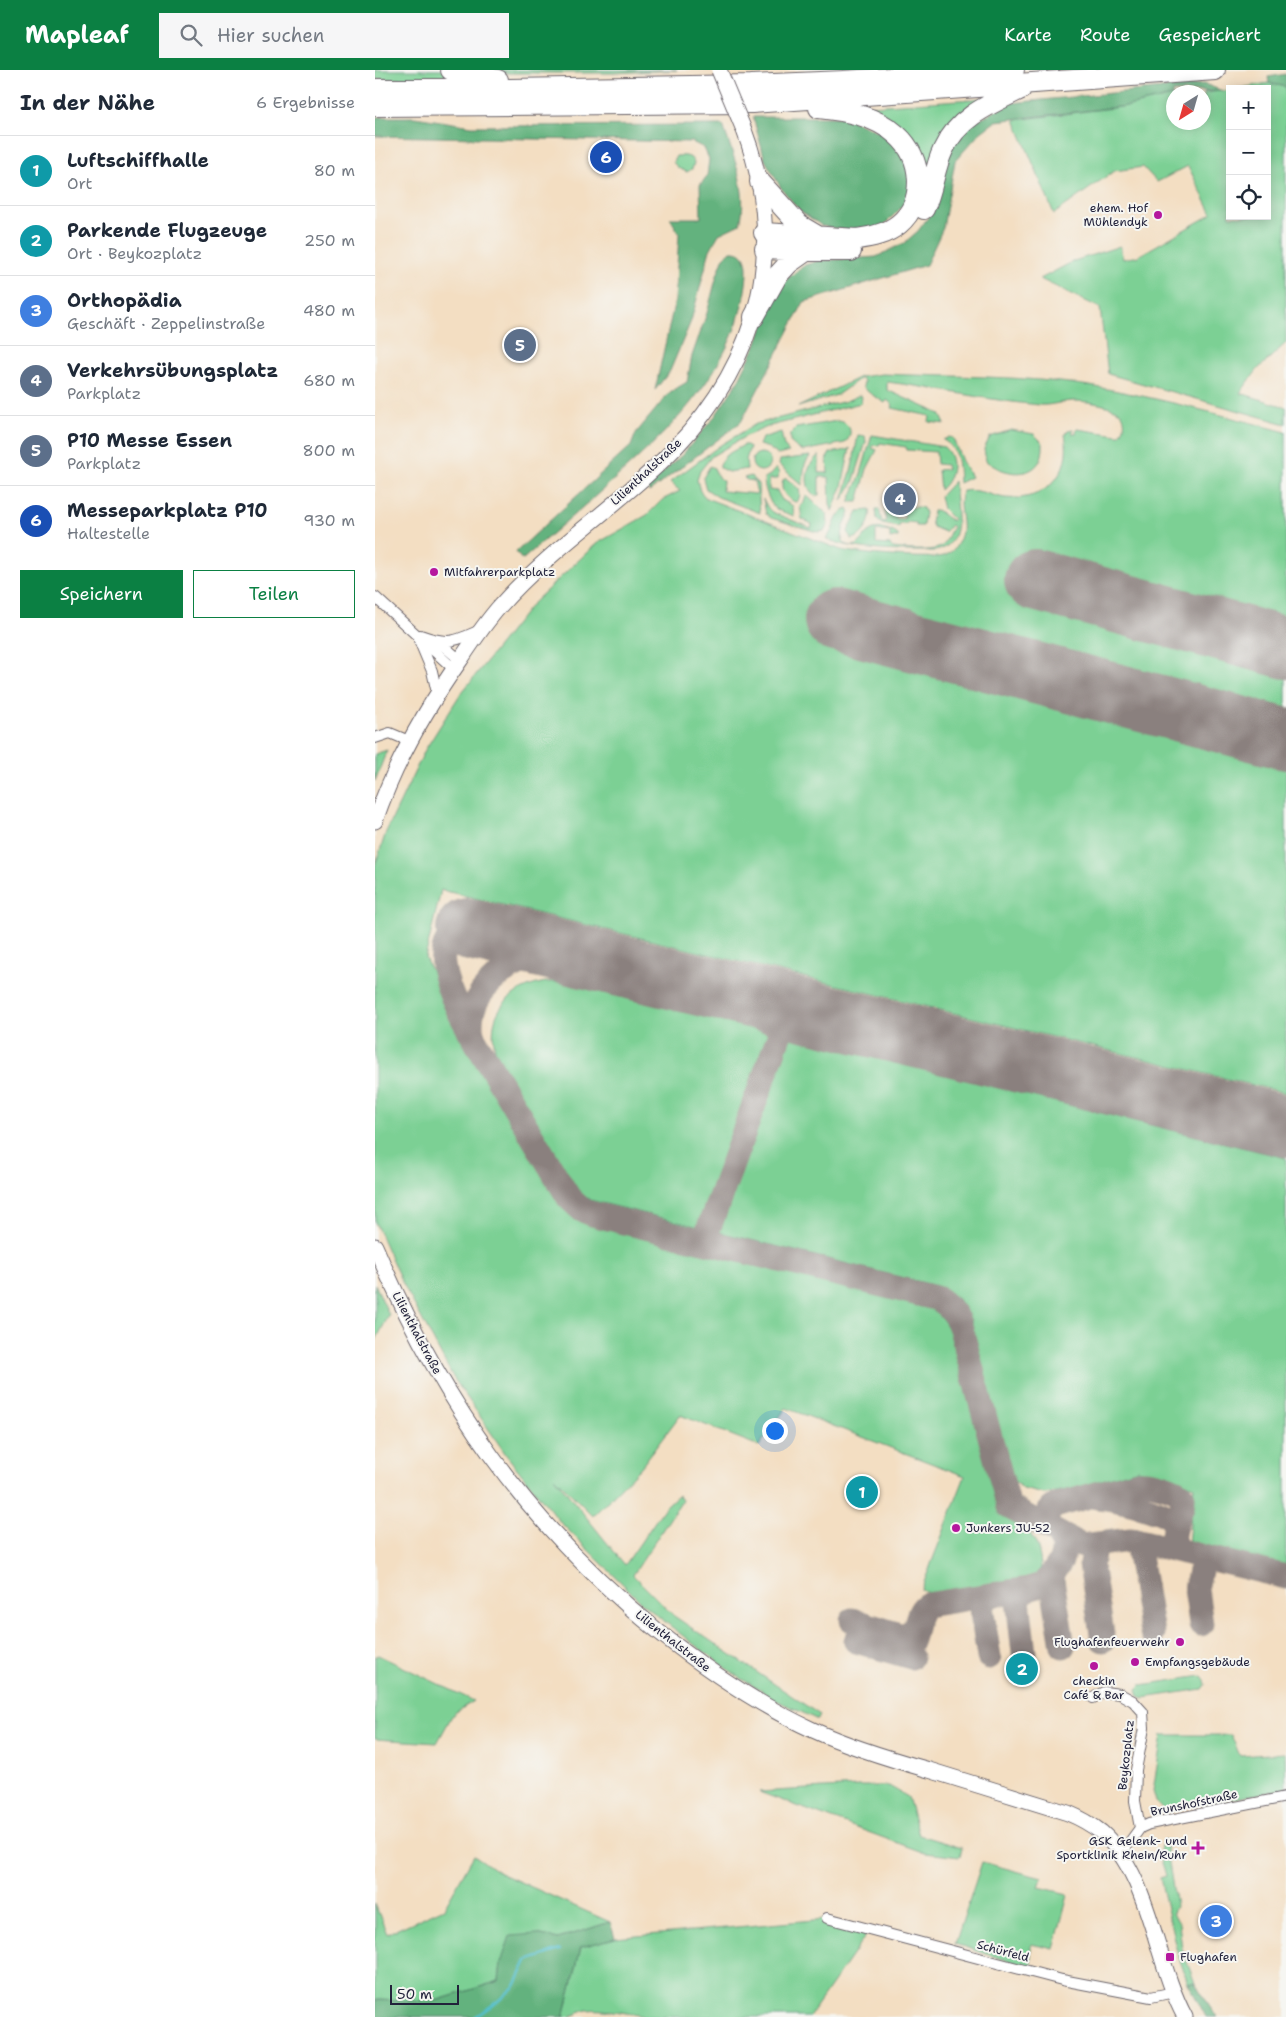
<!DOCTYPE html>
<html lang="de">
<head>
<meta charset="utf-8">
<style>
  body { margin:0; font-family:"Shantell Sans",sans-serif; background:#f6f6f7; color:#1f2937 }
  .controls { position:absolute; right:15px; top:15px; display:grid; overflow:hidden; border-radius:0px; box-shadow:0 2px 12px #0003 }
  .controls button { width:45px; height:45px; display:grid; place-items:center; padding:0; border:0; border-bottom:1px solid #e0e1e3; background:#fff; color:#1f2937; font:25px sans-serif }
  .compass { position:absolute; left:791px; top:15px; width:45px; height:45px; border-radius:50%; background:#fff; box-shadow:0 2px 12px #0003; rotate:217deg }
  .scale { position:absolute; left:15px; bottom:12px; width:69px; box-sizing:border-box; padding-left:5px; border:2px solid #22223b; border-top:0; font-size:14px; line-height:18px; white-space:nowrap; color:#22223b; -webkit-text-stroke:4px #f6f6f2; paint-order:stroke }
  .you { position:absolute; left:399px; top:1360px; width:18px; height:18px; margin:-12px; border:4px solid #fff; border-radius:50%; background:#1a73e8; box-shadow:0 0 0 8px #1a73e833 }
  .badge { display:grid; place-items:center; width:32px; height:32px; border-radius:50%; background:#0b8043; color:#fff; font-size:16px; font-weight:700 }
  .pin { position:absolute; translate:-50% -50%; border:2px solid #fff; box-shadow:0 1px 5px #0006 }
  .list { margin:0; padding:0; list-style:none }
  h2 { display:flex; justify-content:space-between; align-items:center; height:65px; margin:0; padding:0 20px; font-size:21px }
  h2 small { font-size:16px; font-weight:400; color:#747a83 }
  .list li { display:grid; grid-template-columns:32px 1fr auto; gap:15px; align-items:center; box-sizing:border-box; height:70px; padding:0 20px; border-top:1px solid #e0e1e3 }
  .list b { display:block; font-size:19px; white-space:nowrap }
  .list p { margin:0; font-size:16px; white-space:nowrap; color:#747a83 }
  .list em { font-size:16px; font-style:normal; color:#747a83 }
  .actions { display:flex; gap:10px; padding:15px 20px }
  .actions a { flex:1; padding:11px 0; border:1px solid #0b8043; border-radius:0px; text-align:center; font-size:18px; color:#0b8043 }
  .actions .main { background:#0b8043; color:#fff }
  .icon { flex:none; width:28px; height:28px; fill:none; stroke:currentColor; stroke-width:2; stroke-linecap:round; stroke-linejoin:round }
  .map { position:relative; flex:none; width:911px; height:1947px; overflow:hidden }
  header { display:flex; align-items:center; gap:30px; box-sizing:border-box; height:70px; padding:0 25px; background:#0b8043; color:#fff }
  header strong { font-size:24px }
  nav { display:flex; gap:28px; margin-inline-start:auto; font-size:18px }
  .search { width:350px; height:45px; background:#f6f6f7; display:flex; align-items:center; gap:12px; box-sizing:border-box; padding:0 18px; border-radius:0px; color:#747a83; font-size:19px }
  main { display:flex }
  aside { flex:1; background:#fff }
  .map>svg:first-child { display:block }
  .green { fill:#7bd094; stroke:#4e7968 }
  .forest { fill:#64b27e; stroke:#436a5c }
  .lines { fill:none; stroke-linecap:round; stroke-linejoin:round }
  .stream { stroke:#54c0ce; stroke-width:2.5 }
  .taxiway { stroke:#8a807e; stroke-width:25 }
  .runway { stroke:#8a807e; stroke-width:62 }
  .street-casing { stroke:#6b646a; stroke-width:12 }
  .secondary-casing { stroke:#6b646a; stroke-width:17 }
  .highway-casing { stroke:#6b646a; stroke-width:22 }
  .street { stroke:#fff; stroke-width:10 }
  .secondary { stroke:#fff; stroke-width:15 }
  .highway { stroke:#fff; stroke-width:20 }
  .secondary-bridge-casing { stroke:#6b646a; stroke-width:17; stroke-linecap:butt }
  .secondary-bridge { stroke:#fff; stroke-width:15 }
  .poi-dot { fill:#b5179e; stroke:#f6f6f2; stroke-width:2 }
  .labels { text-anchor:middle; stroke-width:4; stroke-linejoin:round; paint-order:stroke }
  .poi-label { font-size:12px; fill:#22223b; stroke:#f6f6f2; text-anchor:start }
  .street-label { font-size:12px; fill:#22223b; stroke:#f6f6f2 }
</style>
</head>
<body>
<header>
<strong>Mapleaf</strong>
<div class="search"><svg class="icon" aria-label="search" viewBox="0 0 24 24"><circle cx="10" cy="10" r="6"/><path d="M15 15l6 6"/></svg>Hier suchen</div>
<nav><a>Karte</a><a>Route</a><a>Gespeichert</a></nav>
</header>
<main>
<aside>
<h2>In der Nähe<small>6 Ergebnisse</small></h2>
<ul class="list">
<li><span class="badge" style="background:#0f9aa8">1</span><div><b>Luftschiffhalle</b><p>Ort</p></div><em>80 m</em></li>
<li><span class="badge" style="background:#0f9aa8">2</span><div><b>Parkende Flugzeuge</b><p>Ort · Beykozplatz</p></div><em>250 m</em></li>
<li><span class="badge" style="background:#3f7fe0">3</span><div><b>Orthopädia</b><p>Geschäft · Zeppelinstraße</p></div><em>480 m</em></li>
<li><span class="badge" style="background:#5c6f8a">4</span><div><b>Verkehrsübungsplatz</b><p>Parkplatz</p></div><em>680 m</em></li>
<li><span class="badge" style="background:#5c6f8a">5</span><div><b>P10 Messe Essen</b><p>Parkplatz</p></div><em>800 m</em></li>
<li><span class="badge" style="background:#1a4fb4">6</span><div><b>Messeparkplatz P10</b><p>Haltestelle</p></div><em>930 m</em></li>
</ul>
<div class="actions"><a class="main">Speichern</a><a>Teilen</a></div>
</aside>
<div class="map">
<svg width="911" height="1947" viewBox="0 0 911 1947">
  <rect width="100%" height="100%" fill="#f6f6f2"/>
  <filter id="ink" filterUnits="userSpaceOnUse"><feTurbulence type="fractalNoise" baseFrequency=".02" numOctaves="2"/><feDisplacementMap in="SourceGraphic" scale="10" xChannelSelector="R" yChannelSelector="G"/><feConvolveMatrix kernelMatrix="1 2 1 2 8 2 1 2 1" color-interpolation-filters="sRGB"/></filter>
  <filter id="wash" filterUnits="userSpaceOnUse"><feTurbulence type="fractalNoise" baseFrequency=".0096" numOctaves="4" result="noise"/><feDisplacementMap in="SourceGraphic" scale="20" xChannelSelector="R" yChannelSelector="G"/><feGaussianBlur stdDeviation="1.12" result="paint"/><feColorMatrix in="noise" values="0 0 0 0 0 0 0 0 0 0 0 0 0 0 0 0 0 1.4 0 .05"/><feComposite in="paint" operator="in"/></filter>
  <g filter="url(#wash)">
    <rect width="100%" height="100%" fill="#f3dec2"/>
    <path class="green" d="M 0,0 L 66,0 L 77,5 L 73,9 L 0,9 Z
      M 113,0 L 302,0 L 237,3 L 115,3 Z
      M 894,13 L 911,17 L 911,273 L 883,299 L 865,323 L 911,337 L 911,354 L 733,304 L 725,238 L 665,209 L 699,191 L 745,176 L 748,189 L 763,186 L 837,144 L 813,96 L 782,112 L 768,97 L 739,101 L 679,144 L 640,50 L 753,36 L 798,26 L 798,52 L 828,52 L 829,23 L 855,20 L 855,146 L 892,146 L 892,19 L 859,19 Z
      M 613,28 L 551,112 L 482,37 Z
      M 301,86 C 308,86 316,84 319,93 L 317,99 L 312,102 L 303,98 L 298,92 Z
      M 507,304 C 576,307 647,305 715,316 C 782,327 846,345 911,362 L 911,1023 L 66,820 L 50,888 L 101,994 L 186,1134 L 205,1151 L 549,1235 L 563,1243 L 574,1259 L 622,1437 C 626,1445 632,1448 640,1452 C 659,1462 665,1477 666,1498 L 656,1510 L 558,1525 L 546,1520 L 590,1406 L 411,1338 L 384,1376 L 305,1345 L 266,1397 L 218,1446 L 179,1407 L 250,1495 L 290,1437 L 303,1425 L 307,1430 L 258,1505 L 299,1546 L 445,1645 L 443,1650 L 405,1632 L 364,1607 L 317,1573 L 269,1535 L 186,1453 L 132,1386 L 78,1307 L 25,1208 L 0,1152 L 0,796 L 11,762 L 50,680 L 84,626 L 157,534 L 221,474 L 272,445 L 287,430 L 305,421 L 295,412 L 347,374 L 381,354 L 471,331 L 485,325 L 487,327 L 486,333 L 395,356 L 371,366 L 337,386 L 325,401 L 322,410 L 325,421 L 331,428 L 336,430 L 466,480 C 482,484 555,490 569,486 C 579,482 585,472 587,462 C 589,450 581,431 588,421 C 602,418 617,426 630,428 C 670,432 698,404 690,364 L 694,360 L 698,359 L 697,363 L 701,363 L 702,359 L 743,365 L 745,365 C 752,356 751,344 740,339 C 729,334 711,331 699,331 C 688,331 676,336 665,335 C 614,331 563,318 512,312 L 512,320 L 565,344 L 570,354 L 554,352 L 555,346 L 517,338 L 518,335 L 512,330 L 510,333 C 502,327 495,325 488,317 L 489,311 L 486,308 L 462,325 L 423,337 L 485,307 Z
      M 462,351 C 476,352 479,364 470,373 L 428,381 L 422,378 L 415,372 L 415,364 L 421,358 Z
      M 636,360 L 659,364 L 668,373 C 670,409 634,409 611,391 L 609,379 L 615,367 Z
      M 406,362 L 409,376 L 414,382 L 403,385 L 394,378 L 384,375 L 387,368 Z
      M 483,365 L 490,366 L 491,372 L 478,413 L 467,431 L 477,397 Z
      M 497,365 L 569,377 C 582,389 578,409 565,420 L 563,400 L 572,399 L 571,395 L 562,394 L 561,382 L 532,380 L 531,377 L 505,373 L 504,376 L 498,375 L 497,378 L 502,380 L 492,399 L 483,432 L 474,432 L 485,407 Z
      M 574,367 L 578,368 L 587,391 L 596,407 L 584,413 C 583,396 584,379 568,370 Z
      M 369,375 L 372,375 L 375,377 L 371,390 L 372,399 L 353,402 L 345,398 L 345,394 L 351,385 Z
      M 475,378 L 467,417 L 457,441 L 455,434 L 454,407 L 444,407 L 444,425 L 440,426 C 427,416 431,395 444,385 L 444,403 L 453,403 L 452,388 L 455,383 L 472,380 Z
      M377 392a9 9 0 1 1 18 0a9 9 0 1 1-18 0Z
      M 435,386 L 430,394 L 427,415 L 404,395 L 405,390 Z
      M 335,396 L 339,398 L 343,407 L 348,411 L 347,421 L 382,424 L 379,411 L 372,410 L 369,408 L 376,406 L 383,414 L 385,443 L 343,427 L 331,419 L 328,408 Z
      M 401,398 L 404,403 L 403,409 L 394,409 L 394,420 L 402,421 L 407,430 L 418,436 L 419,446 C 402,439 399,442 392,424 C 390,418 389,414 389,408 L 395,405 Z
      M 409,409 L 412,409 L 424,419 L 425,425 L 423,431 L 420,432 C 411,428 403,419 409,409 Z
      M 579,411 C 580,433 592,476 560,481 C 524,481 485,482 451,469 C 461,459 458,443 473,439 L 475,443 C 469,453 458,480 482,475 C 488,471 490,464 496,460 C 504,456 517,460 523,465 L 523,467 L 515,469 L 515,462 L 501,460 L 501,474 L 515,475 L 518,478 C 530,479 561,484 569,474 C 573,469 574,462 578,457 L 576,455 L 570,462 L 558,457 L 556,452 L 558,441 L 562,440 L 577,451 L 578,449 L 568,439 L 565,426 Z
      M 431,425 L 452,444 L 453,455 L 449,461 L 442,462 L 396,448 L 391,444 L 388,429 L 393,438 L 397,442 L 436,458 L 437,454 L 427,449 L 425,436 L 429,433 Z
      M 543,437 L 548,438 L 550,443 L 548,456 L 541,456 L 541,453 L 533,452 L 531,454 L 525,454 L 524,457 L 507,454 L 502,450 L 501,439 L 504,439 L 507,452 L 511,451 L 510,439 L 519,439 L 521,449 L 529,449 L 530,438 Z
      M 495,440 C 497,451 488,468 476,469 L 473,461 L 483,441 Z
      M 12,680 L 0,711 L 0,684 Z
      M 171,912 L 188,912 L 911,1088 L 911,1498 L 813,1474 L 819,1416 L 763,1399 L 697,1419 L 669,1424 L 648,1419 L 637,1409 L 596,1250 L 583,1229 L 562,1216 L 215,1130 L 205,1123 L 125,994 C 107,951 126,920 171,912 Z
      M 0,1214 L 14,1245 L 0,1272 Z
      M 3,1585 L 99,1631 L 78,1644 L 62,1673 L 0,1669 L 0,1587 Z
      M 827,1606 L 830,1610 L 831,1615 L 828,1619 L 769,1628 L 764,1626 L 762,1619 L 766,1615 Z
      M 787,1665 L 856,1665 L 865,1686 L 910,1683 L 911,1719 L 790,1741 L 781,1732 L 778,1721 Z
      M 483,1716 L 514,1716 L 533,1727 L 544,1765 L 587,1778 L 585,1787 L 550,1783 L 384,1722 Z
      M 790,1769 L 801,1836 L 798,1843 L 804,1853 L 807,1879 L 820,1913 L 813,1913 L 802,1882 L 785,1808 L 791,1806 C 788,1793 780,1781 790,1769 Z
      M 99,1785 L 125,1803 L 235,1852 L 183,1869 L 162,1864 L 126,1893 L 124,1911 L 57,1932 L 0,1930 L 0,1834 L 12,1864 L 69,1838 Z
      M 607,1792 L 667,1808 L 664,1817 L 693,1824 L 679,1879 L 656,1874 L 656,1898 L 580,1874 Z
      M 450,1849 L 494,1861 L 434,1947 L 273,1947 C 257,1944 228,1938 212,1940 C 204,1942 198,1947 189,1947 L 206,1877 L 240,1868 Z"/>
    <path class="forest" d="M 911,4 L 911,17 L 894,13 L 893,7 Z
      M 829,14 L 848,21 L 798,22 L 798,26 L 753,36 L 621,51 L 605,63 L 580,91 L 568,158 L 551,195 L 429,232 L 366,352 L 274,422 L 272,417 L 308,384 L 340,346 L 362,313 L 381,275 L 398,229 L 413,208 L 430,195 L 443,191 L 501,187 L 529,173 L 543,161 L 557,142 L 572,84 L 591,56 L 636,33 Z
      M 0,47 L 40,47 L 97,56 L 348,55 C 358,86 374,121 365,154 L 344,164 L 335,180 L 316,251 L 295,301 L 280,320 L 300,230 L 304,163 L 295,148 L 326,148 L 325,115 L 332,106 L 334,89 L 329,78 L 317,72 L 0,66 Z
      M 378,47 L 471,47 L 504,62 L 528,82 L 537,105 L 532,132 L 506,158 L 481,162 L 447,156 L 424,140 L 406,118 L 390,90 Z
      M 356,181 C 369,180 372,189 372,200 C 372,218 367,236 362,253 C 337,324 280,373 225,422 C 199,445 173,467 147,490 L 141,482 L 256,376 L 261,363 L 295,322 L 312,312 L 317,286 L 332,243 L 342,205 L 349,187 Z
      M 235,1852 L 240,1868 L 206,1877 L 189,1947 L 0,1947 L 0,1930 L 57,1932 L 124,1911 L 126,1893 L 135,1866 L 162,1864 L 183,1869 Z
      M 813,1913 L 820,1913 L 842,1947 L 831,1947 Z"/>
    <g class="lines">
      <path class="stream" d="M 100,1947 L 122,1932 L 140,1916 L 152,1891 L 185,1880"/>
      <path class="taxiway" d="M 92,859 C 74,859 66,879 68,895 C 72,928 101,971 117,999 C 143,1042 168,1085 194,1128 L 207,1140 L 217,1144 L 564,1229 C 575,1237 582,1246 586,1259 L 634,1437 L 707,1476 L 755,1470 L 764,1471 L 911,1507
        M 97,964 C 89,922 134,891 171,887 C 190,884 210,889 229,892
        M 329,1171 L 415,936
        M 722,1427 C 737,1428 788,1439 798,1450 L 799,1459
        M 678,1461 C 669,1453 670,1443 680,1436 L 763,1412 C 775,1411 800,1417 808,1426 C 810,1445 784,1470 808,1482
        M 726,1474 L 719,1479 L 716,1494 L 728,1570
        M 679,1501 L 677,1509 L 678,1516 L 688,1576
        M 477,1550 L 528,1566 L 533,1565 L 540,1557
        M 826,1554 L 821,1519 L 828,1487
        M 777,1563 L 764,1485 L 770,1476 L 778,1474
        M 481,1571 L 536,1587
        M 520,1582 C 545,1581 535,1547 551,1535 L 653,1519 L 670,1514 L 686,1491 L 688,1484 L 688,1473 L 683,1464
        M 649,1583 L 643,1530 L 647,1523 L 653,1519
        M 614,1587 L 606,1536 L 609,1530 L 615,1526"/>
      <path class="runway" d="M 660,510 L 911,578
        M 460,550 L 911,669
        M 92,859 L 911,1056"/>
    </g>
  </g>
  <g filter="url(#ink)">
    <g class="lines">
      <defs>
        <path id="street" d="M 0,527 L 79,599
          M 45,565 C 73,575 79,572 105,560
          M 44,570 L 57,601 L 62,623
          M 64,572 L 85,590
          M 0,668 L 15,663 L 34,671
          M 718,1628 L 729,1622 L 745,1624 L 758,1631 L 768,1642 L 769,1658 L 761,1700 L 760,1731 L 765,1758
          M 746,1784 L 765,1758 L 774,1754 L 911,1727
          M 452,1848 L 687,1910 L 776,1927 L 799,1922"/>
        <path id="secondary" d="M 0,751 C 20,692 50,640 86,589 C 98,571 111,552 125,536 C 177,477 245,435 299,379 C 385,289 413,177 369,60
          M 0,1176 C 66,1331 152,1455 284,1562 C 332,1600 383,1635 438,1660 C 475,1677 515,1689 554,1700 C 600,1714 647,1729 693,1743 C 705,1748 716,1754 726,1762 C 775,1804 780,1892 810,1947"/>
        <path id="highway" d="M 76,0 L 123,10
          M 0,19 L 134,19 L 376,15 L 469,11 L 639,0
          M 0,36 L 377,33 L 840,0
          M 385,112 L 424,155 L 441,165
          M 549,139 C 558,120 559,99 568,80 C 583,47 615,34 646,19
          M 389,163 L 482,169 C 497,167 512,164 524,154 C 551,131 548,88 522,65 C 501,46 472,41 444,38
          M 390,179 L 431,181 L 476,181
          M 379,247 L 402,206 L 414,193 L 431,181"/>
      </defs>
      <use href="#street" class="street-casing"/>
      <use href="#secondary" class="secondary-casing"/>
      <use href="#highway" class="highway-casing"/>
      <use href="#street" class="street"/>
      <use href="#secondary" class="secondary"/>
      <use href="#highway" class="highway"/>
      <defs>
        <path id="secondary-bridge" d="M 344,0 L 369,60"/>
      </defs>
      <use href="#secondary-bridge" class="secondary-bridge-casing"/>
      <use href="#secondary-bridge" class="secondary-bridge"/>
    </g>
  </g>
  <g class="poi-dot">
    <circle cx="783" cy="145" r="5"/>
    <circle cx="59" cy="502" r="5"/>
    <circle cx="581" cy="1458" r="5"/>
    <circle cx="805" cy="1572" r="5"/>
    <circle cx="760" cy="1592" r="5"/>
    <circle cx="719" cy="1596" r="5"/>
    <path d="M820.5 1770.5h5v5h5v5h-5v5h-5v-5h-5v-5h5z"/>
    <rect x="790" y="1882" width="10" height="10" rx="2.5"/>
  </g>
  <g class="labels">
    <g class="poi-label">
      <text x="773" y="142" text-anchor="end">ehem. Hof<tspan x="773" dy="14">Mühlendyk</tspan></text>
      <text x="69" y="506">Mitfahrerparkplatz</text>
      <text x="591" y="1462">Junkers JU-52</text>
      <text x="795" y="1576" text-anchor="end">Flughafenfeuerwehr</text>
      <text x="770" y="1596">Empfangsgebäude</text>
      <text x="719" y="1615" text-anchor="middle">checkin<tspan x="719" dy="14">Café &amp; Bar</tspan></text>
      <text x="812" y="1775" text-anchor="end">GSK Gelenk- und<tspan x="812" dy="14">Sportklinik Rhein/Ruhr</tspan></text>
      <text x="805" y="1891">Flughafen</text>
    </g>
    <g class="street-label">
      <text transform="translate(271 402) rotate(-43)" y="4">Lilienthalstraße</text>
      <text transform="translate(42 1263) rotate(62)" y="4">Lilienthalstraße</text>
      <text transform="translate(298 1571) rotate(38)" y="4">Lilienthalstraße</text>
      <text transform="translate(751 1685) rotate(-84)" y="4">Beykozplatz</text>
      <text transform="translate(819 1733) rotate(-12)" y="4">Brunshofstraße</text>
      <text transform="translate(628 1881) rotate(15)" y="4">Schürfeld</text>
    </g>
  </g>
</svg>
<div class="controls">
<button>+</button>
<button>−</button>
<button><svg class="icon" aria-label="locate" viewBox="0 0 24 24"><circle cx="12" cy="12" r="6"/><path d="M12 2v4M12 18v4M2 12h4M18 12h4"/></svg></button>
</div>
<svg class="compass" viewBox="-18 -18 36 36"><path d="M0-13l5 13h-10z" fill="#e53935"/><path d="M0 13l5-13h-10z" fill="#747a83"/></svg>
<div class="scale">50 m</div>
<div class="you"></div>
<div class="pin badge" style="left:487px;top:1422px;background:#0f9aa8">1</div>
<div class="pin badge" style="left:647px;top:1599px;background:#0f9aa8">2</div>
<div class="pin badge" style="left:841px;top:1851px;background:#3f7fe0">3</div>
<div class="pin badge" style="left:525px;top:429px;background:#5c6f8a">4</div>
<div class="pin badge" style="left:145px;top:275px;background:#5c6f8a">5</div>
<div class="pin badge" style="left:231px;top:87px;background:#1a4fb4">6</div>
</div>
</main>
</body>
</html>
